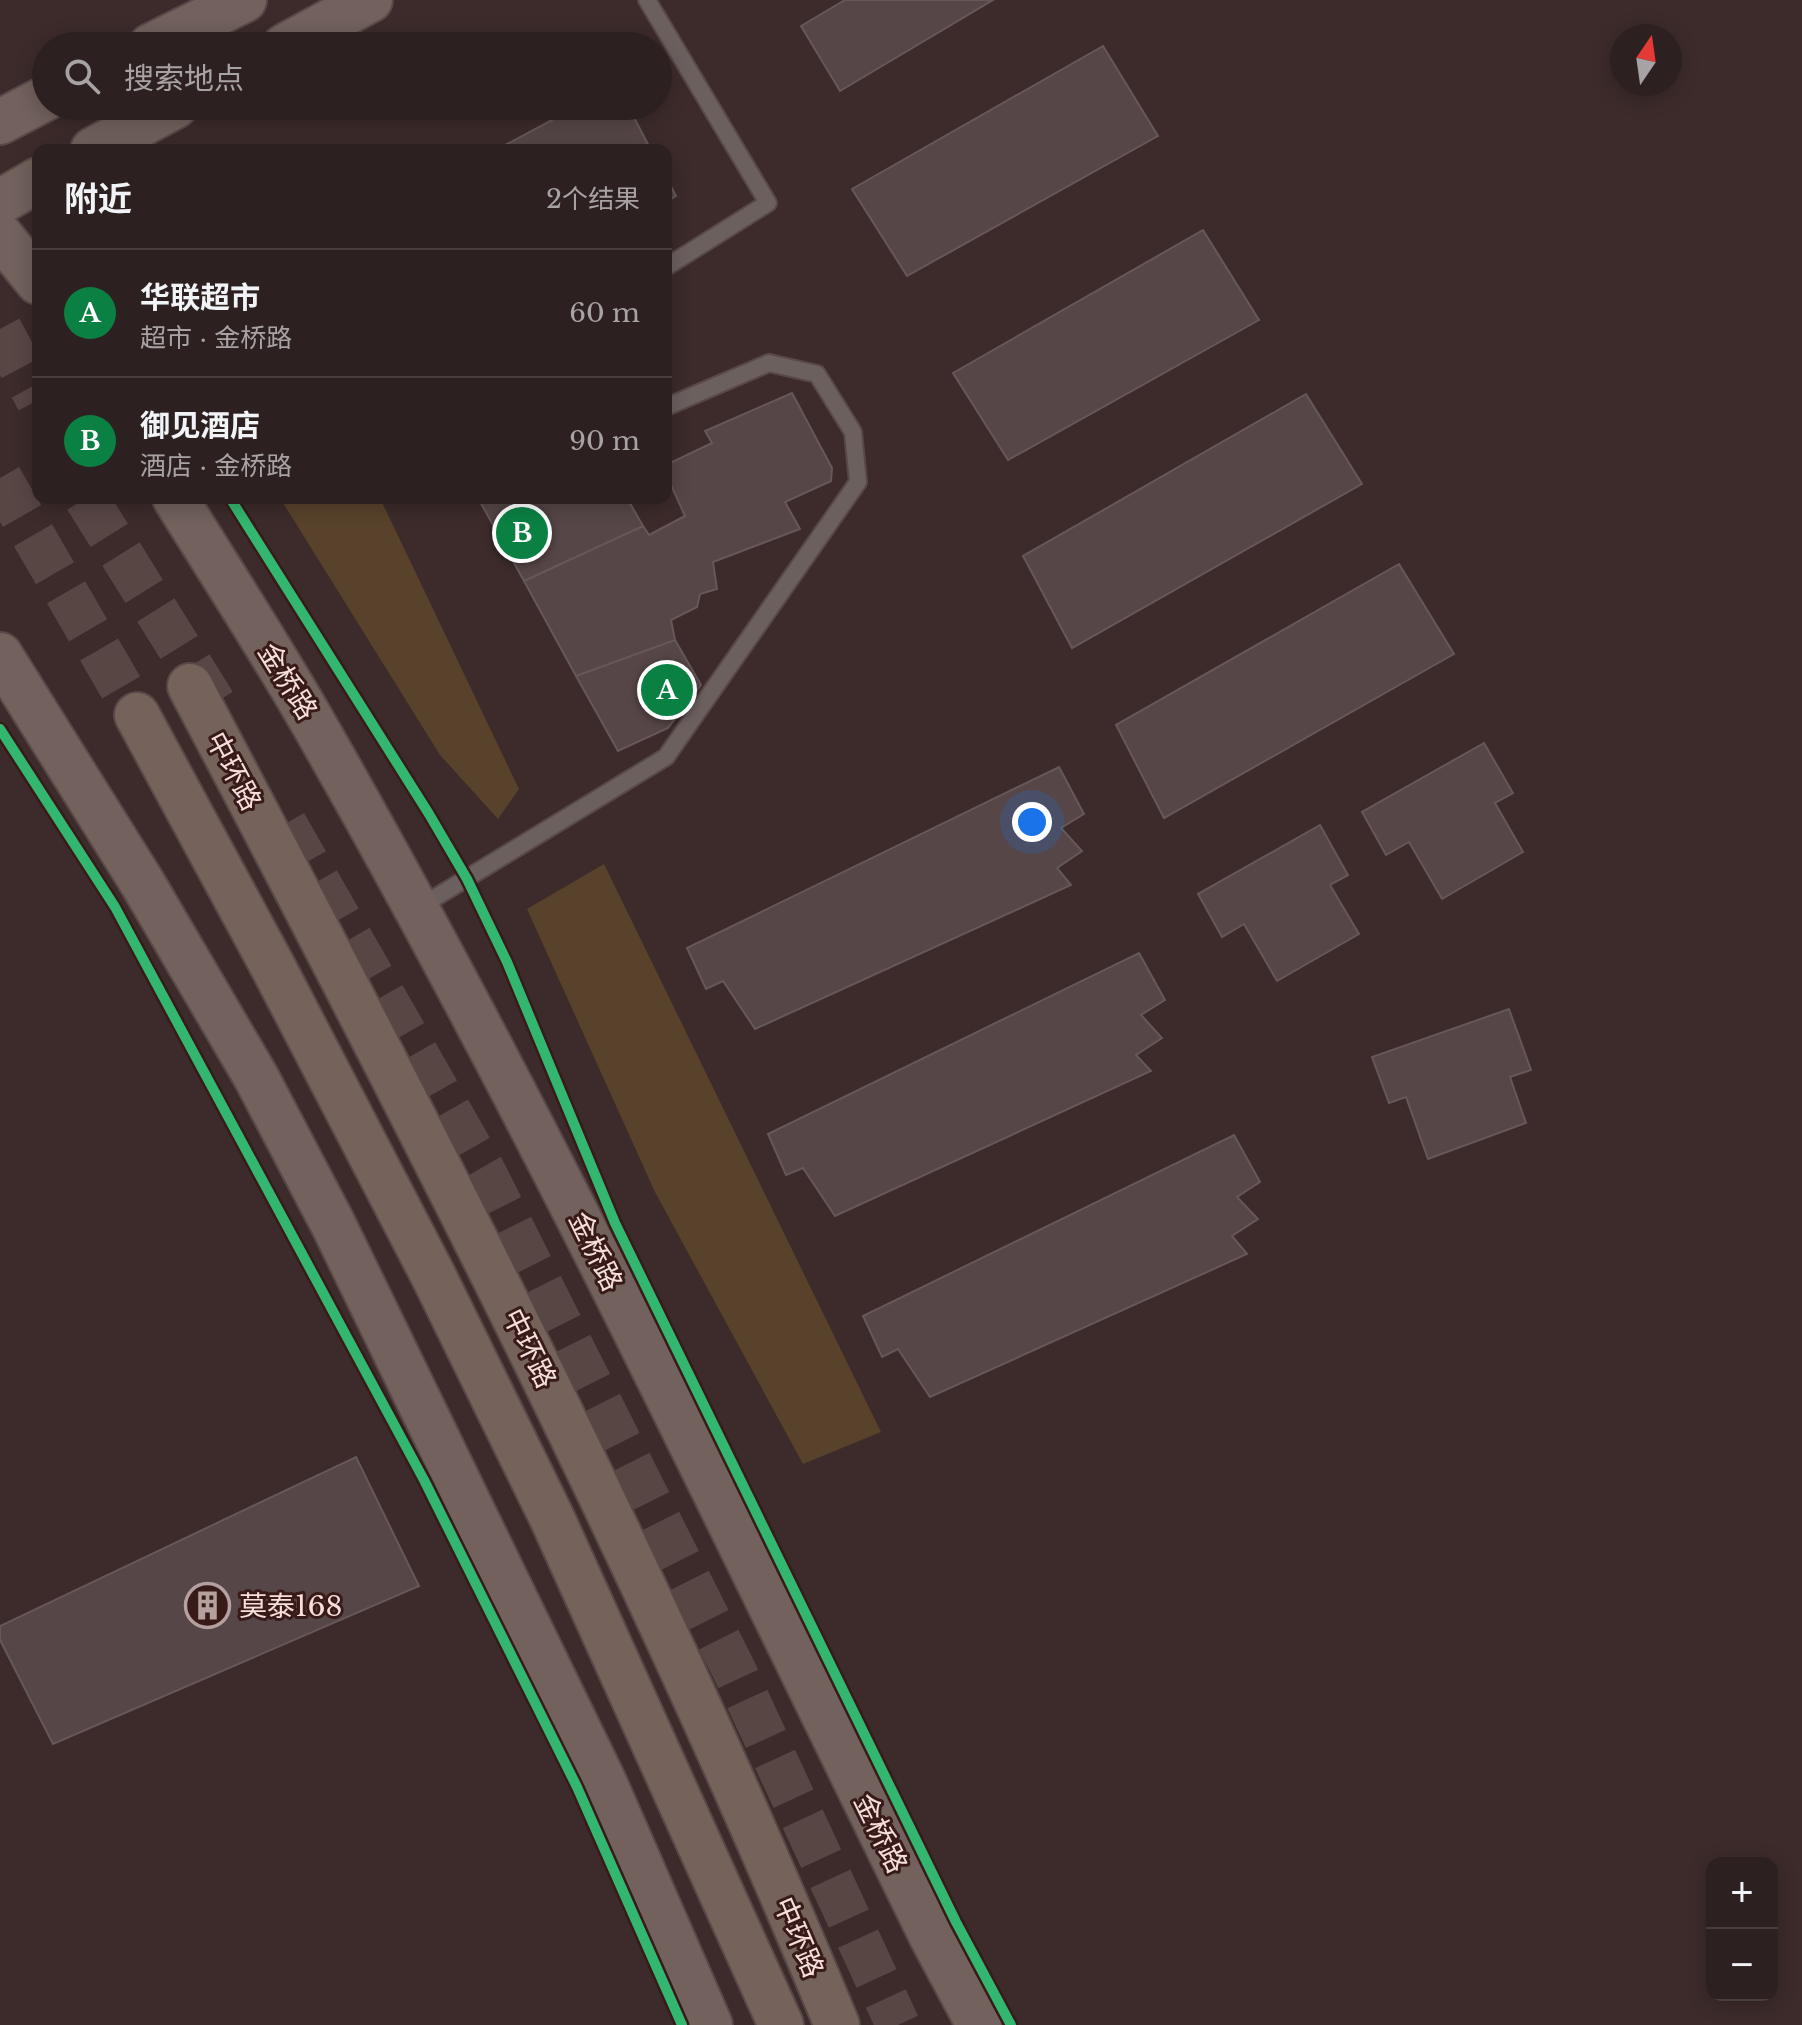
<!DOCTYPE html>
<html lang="zh">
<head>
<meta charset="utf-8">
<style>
  body { margin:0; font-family:"Libre Baskerville","Noto Sans SC",serif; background:#352829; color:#f1f3f6 }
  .controls { position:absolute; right:24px; bottom:24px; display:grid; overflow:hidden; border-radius:16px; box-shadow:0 4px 20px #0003 }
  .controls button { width:72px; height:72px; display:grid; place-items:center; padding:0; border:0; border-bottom:2px solid #483e3e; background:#2d2020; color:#f1f3f6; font:40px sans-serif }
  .compass { position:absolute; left:1610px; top:24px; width:72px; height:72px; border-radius:50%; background:#2d2020; box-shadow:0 4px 20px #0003; rotate:13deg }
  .you { position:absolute; left:1032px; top:822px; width:28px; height:28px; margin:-20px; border:6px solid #fff; border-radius:50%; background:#1a73e8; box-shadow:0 0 0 12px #1a73e833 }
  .badge { display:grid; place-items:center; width:52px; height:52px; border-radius:50%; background:#0b8043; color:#fff; font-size:26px; font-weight:700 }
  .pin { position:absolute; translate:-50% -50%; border:4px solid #fff; box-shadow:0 2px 8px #0006 }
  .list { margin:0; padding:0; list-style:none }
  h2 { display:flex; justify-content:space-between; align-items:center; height:104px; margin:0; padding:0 32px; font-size:34px }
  h2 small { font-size:26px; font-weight:400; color:#a7a3a5 }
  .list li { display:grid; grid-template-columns:52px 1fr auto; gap:24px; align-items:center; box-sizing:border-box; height:128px; padding:0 32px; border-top:2px solid #483e3e }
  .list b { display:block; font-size:30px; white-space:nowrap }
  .list p { margin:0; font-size:26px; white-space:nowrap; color:#a7a3a5 }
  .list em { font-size:26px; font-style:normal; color:#a7a3a5 }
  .icon { flex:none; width:44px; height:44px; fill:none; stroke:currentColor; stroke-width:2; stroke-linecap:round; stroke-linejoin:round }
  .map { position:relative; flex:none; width:1802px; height:2025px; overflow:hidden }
  .search { position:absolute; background:#2d2020; box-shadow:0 4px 20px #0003; left:32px; top:32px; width:640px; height:88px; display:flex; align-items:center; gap:20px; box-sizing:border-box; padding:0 28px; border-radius:44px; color:#a7a3a5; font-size:30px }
  .panel { position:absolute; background:#2d2020; box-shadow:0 4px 20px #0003; left:32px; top:144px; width:640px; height:360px; border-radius:16px }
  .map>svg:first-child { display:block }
  .green { fill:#58422b }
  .building { fill:#564647; stroke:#665859; stroke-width:2 }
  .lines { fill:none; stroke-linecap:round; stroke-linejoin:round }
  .trunk-tunnel { stroke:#584645; stroke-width:44; stroke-dasharray:44 22; stroke-linecap:butt }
  .service-casing { stroke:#584948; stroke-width:20 }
  .primary-casing { stroke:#584948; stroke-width:48 }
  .trunk-casing { stroke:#584948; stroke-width:48 }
  .service { stroke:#6c605f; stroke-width:16 }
  .primary { stroke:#72615c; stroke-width:44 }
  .trunk { stroke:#75625b; stroke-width:44 }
  .cycleway-casing { stroke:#381b19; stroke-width:15 }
  .cycleway { stroke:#33b770; stroke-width:10 }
  .labels { text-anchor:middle; stroke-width:6; stroke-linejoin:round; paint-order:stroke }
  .street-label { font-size:28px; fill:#f4dfdd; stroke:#381b19 }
  .poi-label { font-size:28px; fill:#f4dfdd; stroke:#381b19; text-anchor:start }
</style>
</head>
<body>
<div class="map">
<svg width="1802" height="2025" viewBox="0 0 1802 2025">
  <rect width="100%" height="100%" fill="#3c2b2a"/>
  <path class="green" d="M 280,498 L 380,498 L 519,789 L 498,819 L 440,755 Z
    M 604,864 L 881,1432 L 803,1464 L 655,1192 L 527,909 Z"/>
  <path class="building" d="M 845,0 L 993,0 L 840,91 L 801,26 Z
    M 1103,46 L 1158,136 L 907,276 L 852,189 Z
    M 578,106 L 628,106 L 651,150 L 496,150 Z
    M 666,177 L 676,196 L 666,202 Z
    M 1203,230 L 1259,320 L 1008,460 L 953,373 Z
    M 792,393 L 832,468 L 831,481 L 785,502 L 800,529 L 713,562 L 717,589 L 700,594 L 697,607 L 671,620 L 675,640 L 576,676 L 524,581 L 643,526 L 649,535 L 685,516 L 666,474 L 666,465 L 712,443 L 705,431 Z
    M 1306,394 L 1362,484 L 1072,648 L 1023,556 Z
    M 478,498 L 627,498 L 643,526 L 524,581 Z
    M 1399,564 L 1454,654 L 1164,818 L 1116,725 Z
    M 675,640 L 701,685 L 668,728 L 618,751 L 576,676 Z
    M 1484,743 L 1513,793 L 1495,803 L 1523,852 L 1442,899 L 1409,842 L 1386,855 L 1362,812 Z
    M 1059,767 L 1084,814 L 1061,828 L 1082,851 L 1057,868 L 1071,885 L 755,1029 L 723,981 L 706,989 L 687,948 Z
    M 1320,825 L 1348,875 L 1330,885 L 1359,934 L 1277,981 L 1244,924 L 1222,937 L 1198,894 Z
    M 1139,953 L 1165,1000 L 1141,1015 L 1162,1038 L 1136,1055 L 1151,1071 L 835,1216 L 803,1168 L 786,1175 L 768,1134 Z
    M 1509,1009 L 1531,1070 L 1510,1077 L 1526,1123 L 1428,1159 L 1406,1097 L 1389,1103 L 1372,1057 Z
    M 1234,1135 L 1260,1182 L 1237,1197 L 1258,1219 L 1232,1236 L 1247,1254 L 930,1397 L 898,1349 L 882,1357 L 863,1316 Z
    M 356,1457 L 419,1586 L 53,1744 L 0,1640 L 0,1626 Z"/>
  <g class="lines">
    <path class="trunk-tunnel" d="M 0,329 L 38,400
      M 0,478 L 137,715
      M 86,498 L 222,716
      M 285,824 L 483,1170 L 734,1670 L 898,2025"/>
    <defs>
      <path id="service" d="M 647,0 L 768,203 L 666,267
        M 418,908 L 666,757 L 858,482 L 853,432 L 817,374 L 769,363 L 666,407"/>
      <path id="primary" d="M 151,46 L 244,0
        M 285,46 L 370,0
        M 0,122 L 46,98
        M 93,150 L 175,106
        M 0,202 L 38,180
        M 0,235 L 38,282
        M 175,498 C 224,577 275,655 320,735 C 543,1126 734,1533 932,1937 L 979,2025
        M 0,655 L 143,884 L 256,1077 L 333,1224 L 604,1782 L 710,2025"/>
      <path id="trunk" d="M 190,686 C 421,1125 648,1566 837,2025
        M 137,715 L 272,965 L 433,1275 L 552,1518 L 781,2025"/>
    </defs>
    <use href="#service" class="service-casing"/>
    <use href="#primary" class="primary-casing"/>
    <use href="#trunk" class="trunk-casing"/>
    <use href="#service" class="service"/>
    <use href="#primary" class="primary"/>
    <use href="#trunk" class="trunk"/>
    <defs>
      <path id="cycleway" d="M 230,498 L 429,814 L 467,879 L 507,962 L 615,1223 L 956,1922 L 1011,2025
        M 0,729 L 115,907 L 424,1480 L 577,1787 L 682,2025"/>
    </defs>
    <use href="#cycleway" class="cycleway-casing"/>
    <use href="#cycleway" class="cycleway"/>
  </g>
  <defs>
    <symbol id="building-ring" viewBox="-11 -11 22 22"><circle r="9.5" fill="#381b19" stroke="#b4a09e" stroke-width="1.5"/><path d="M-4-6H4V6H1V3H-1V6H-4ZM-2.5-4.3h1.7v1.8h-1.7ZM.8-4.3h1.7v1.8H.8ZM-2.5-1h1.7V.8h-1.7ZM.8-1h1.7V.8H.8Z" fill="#b4a09e"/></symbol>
  </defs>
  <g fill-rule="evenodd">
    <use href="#building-ring" x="182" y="1580" width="51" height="51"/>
  </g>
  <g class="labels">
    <g class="street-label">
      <text transform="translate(288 681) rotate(58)" y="10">金桥路</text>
      <text transform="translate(234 771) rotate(62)" y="10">中环路</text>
      <text transform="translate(596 1251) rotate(64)" y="10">金桥路</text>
      <text transform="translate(530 1348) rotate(64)" y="10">中环路</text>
      <text transform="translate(881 1833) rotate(64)" y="10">金桥路</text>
      <text transform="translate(799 1937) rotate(67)" y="10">中环路</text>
    </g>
    <g class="poi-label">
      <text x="239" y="1616">莫泰168</text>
    </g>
  </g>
</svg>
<div class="controls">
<button>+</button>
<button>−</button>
</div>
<svg class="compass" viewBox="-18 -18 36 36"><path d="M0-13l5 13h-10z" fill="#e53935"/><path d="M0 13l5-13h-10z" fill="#a7a3a5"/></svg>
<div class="you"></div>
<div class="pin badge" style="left:667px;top:690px">A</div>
<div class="pin badge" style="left:522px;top:533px">B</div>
<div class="search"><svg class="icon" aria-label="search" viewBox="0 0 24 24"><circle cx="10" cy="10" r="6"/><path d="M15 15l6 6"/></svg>搜索地点</div>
<section class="panel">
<h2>附近<small>2个结果</small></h2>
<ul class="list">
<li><span class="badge">A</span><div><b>华联超市</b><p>超市 · 金桥路</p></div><em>60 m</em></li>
<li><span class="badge">B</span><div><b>御见酒店</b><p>酒店 · 金桥路</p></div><em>90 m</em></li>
</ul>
</section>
</div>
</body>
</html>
